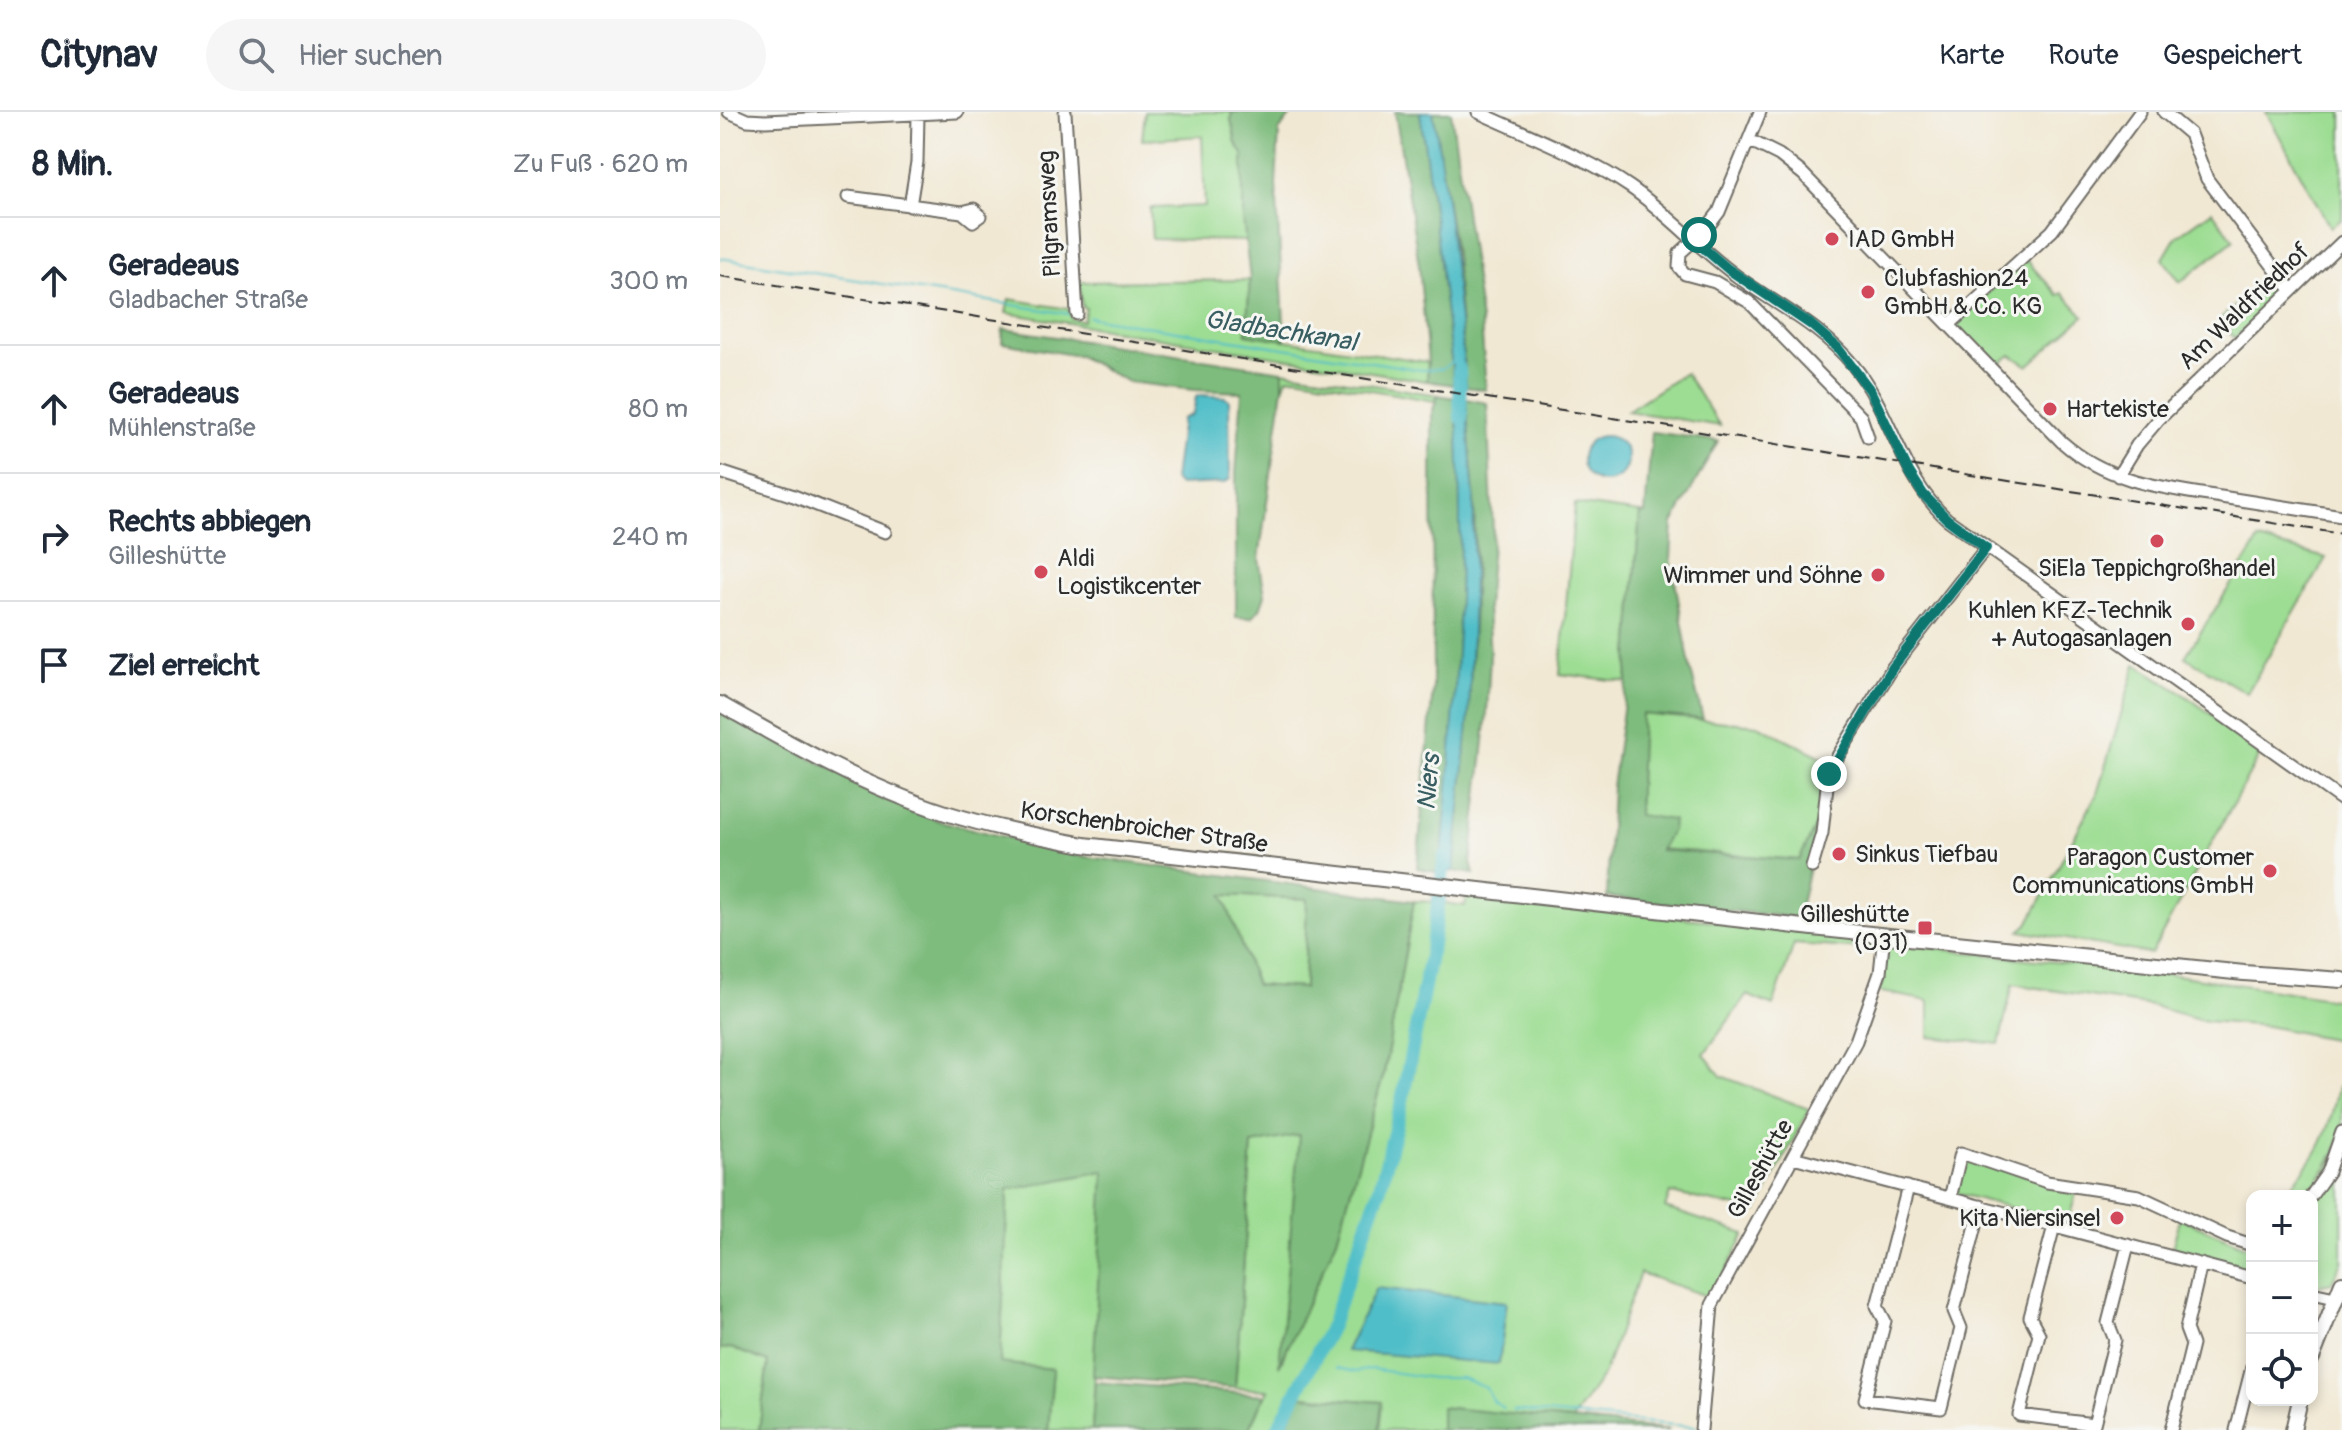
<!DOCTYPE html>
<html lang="de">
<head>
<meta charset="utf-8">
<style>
  body { margin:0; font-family:Pangolin,sans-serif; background:#f6f6f7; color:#1f2937 }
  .controls { position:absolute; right:24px; bottom:24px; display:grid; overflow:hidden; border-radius:16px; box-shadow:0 4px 12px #0003 }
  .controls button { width:72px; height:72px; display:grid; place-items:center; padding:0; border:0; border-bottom:2px solid #e0e1e3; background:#fff; color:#1f2937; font:40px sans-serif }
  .stop { position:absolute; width:24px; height:24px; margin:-18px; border:6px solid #0f766e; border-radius:50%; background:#fff }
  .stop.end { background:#0f766e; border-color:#fff; box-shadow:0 2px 8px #0008 }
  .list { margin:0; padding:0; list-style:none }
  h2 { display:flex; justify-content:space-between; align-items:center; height:104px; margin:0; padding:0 32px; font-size:34px }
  h2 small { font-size:26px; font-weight:400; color:#747a83 }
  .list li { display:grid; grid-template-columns:52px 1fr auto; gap:24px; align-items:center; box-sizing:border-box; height:128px; padding:0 32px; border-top:2px solid #e0e1e3 }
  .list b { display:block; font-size:30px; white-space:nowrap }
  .list p { margin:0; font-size:26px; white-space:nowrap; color:#747a83 }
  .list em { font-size:26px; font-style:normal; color:#747a83 }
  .icon { flex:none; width:44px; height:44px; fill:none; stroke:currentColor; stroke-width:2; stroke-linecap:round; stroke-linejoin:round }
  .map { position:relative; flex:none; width:1622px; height:1318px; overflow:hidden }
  header { display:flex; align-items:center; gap:48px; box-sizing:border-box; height:112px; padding:0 40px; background:#fff; border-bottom:2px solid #e0e1e3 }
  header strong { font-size:38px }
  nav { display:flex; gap:44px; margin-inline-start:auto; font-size:28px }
  .search { width:560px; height:72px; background:#f6f6f7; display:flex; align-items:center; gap:20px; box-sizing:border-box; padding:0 28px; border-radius:44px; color:#747a83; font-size:30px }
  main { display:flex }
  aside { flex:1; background:#fff }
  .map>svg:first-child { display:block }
  .green { fill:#9ddd93; stroke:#64845f; stroke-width:2 }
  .forest { fill:#7ebc7d; stroke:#547454; stroke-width:2; fill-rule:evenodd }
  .water { fill:#50bec8; stroke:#3e747a; stroke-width:2 }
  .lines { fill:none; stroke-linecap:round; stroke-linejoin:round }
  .stream { stroke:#50bec8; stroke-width:2 }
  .river { stroke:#50bec8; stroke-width:14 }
  .minor-casing { stroke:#706d66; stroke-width:15 }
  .major-casing { stroke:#706d66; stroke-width:18 }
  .minor { stroke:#fff; stroke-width:11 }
  .major { stroke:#fff; stroke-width:14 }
  .rail { stroke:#2b2b2b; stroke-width:2; stroke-dasharray:12 6; stroke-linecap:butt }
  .route { stroke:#0f766e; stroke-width:10 }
  .poi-dot { fill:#d1495b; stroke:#f6f6f2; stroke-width:3 }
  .labels { text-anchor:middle; stroke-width:6; stroke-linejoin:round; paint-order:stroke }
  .street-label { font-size:24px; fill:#2b2b2b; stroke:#f6f6f2 }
  .poi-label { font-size:24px; fill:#2b2b2b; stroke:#f6f6f2; text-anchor:start }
  .water-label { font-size:26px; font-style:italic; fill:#385e62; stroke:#f6f6f2 }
</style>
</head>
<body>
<header>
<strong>Citynav</strong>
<div class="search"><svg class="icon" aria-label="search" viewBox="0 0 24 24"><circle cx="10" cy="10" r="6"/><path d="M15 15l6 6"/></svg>Hier suchen</div>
<nav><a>Karte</a><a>Route</a><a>Gespeichert</a></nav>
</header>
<main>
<aside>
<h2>8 Min.<small>Zu Fuß · 620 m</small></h2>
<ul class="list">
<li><svg class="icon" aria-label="ahead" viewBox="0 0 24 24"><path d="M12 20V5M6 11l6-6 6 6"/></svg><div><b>Geradeaus</b><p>Gladbacher Straße</p></div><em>300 m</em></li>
<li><svg class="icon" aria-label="ahead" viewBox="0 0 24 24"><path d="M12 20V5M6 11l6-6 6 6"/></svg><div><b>Geradeaus</b><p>Mühlenstraße</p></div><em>80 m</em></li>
<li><svg class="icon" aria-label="right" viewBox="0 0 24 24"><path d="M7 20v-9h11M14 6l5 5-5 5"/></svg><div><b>Rechts abbiegen</b><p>Gilleshütte</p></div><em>240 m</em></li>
<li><svg class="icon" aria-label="arrive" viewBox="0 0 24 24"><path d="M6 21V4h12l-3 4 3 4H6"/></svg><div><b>Ziel erreicht</b></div></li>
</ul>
</aside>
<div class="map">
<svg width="1622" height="1318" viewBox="0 0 1622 1318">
  <rect width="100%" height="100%" fill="#f6f6f2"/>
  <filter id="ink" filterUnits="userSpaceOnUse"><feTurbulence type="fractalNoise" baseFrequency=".0125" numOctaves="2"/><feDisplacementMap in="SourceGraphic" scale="16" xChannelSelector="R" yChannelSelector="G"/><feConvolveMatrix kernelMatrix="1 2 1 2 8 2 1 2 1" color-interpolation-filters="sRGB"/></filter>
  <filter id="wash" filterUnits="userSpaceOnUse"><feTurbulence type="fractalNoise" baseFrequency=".006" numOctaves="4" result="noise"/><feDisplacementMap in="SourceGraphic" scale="32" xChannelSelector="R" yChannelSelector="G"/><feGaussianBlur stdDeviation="1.8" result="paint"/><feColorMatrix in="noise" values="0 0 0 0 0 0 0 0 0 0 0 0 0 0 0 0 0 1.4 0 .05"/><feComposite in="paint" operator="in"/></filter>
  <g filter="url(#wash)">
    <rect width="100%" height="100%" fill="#f1e8d3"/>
    <path class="green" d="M 425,0 L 512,0 L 511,7 L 516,31 L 523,42 L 523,106 L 527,129 L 432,127 L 430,96 L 485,94 L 482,24 L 422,28 Z
      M 1546,0 L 1622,0 L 1622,107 L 1610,115 Z
      M 1492,99 L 1514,128 L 1460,170 L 1443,147 L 1456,125 Z
      M 1305,147 L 1338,183 L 1343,181 L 1364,204 L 1308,254 L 1291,243 L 1275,255 L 1238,217 L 1237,209 Z
      M 1549,164 L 1562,180 L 1515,226 L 1499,208 Z
      M 530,168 L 526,222 L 708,250 L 707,269 L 286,201 L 289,187 L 349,197 L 351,207 L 363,209 L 366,196 L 362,195 L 359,170 Z
      M 563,259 L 718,283 L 714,289 L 576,265 L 567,266 L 563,276 Z
      M 965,261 L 1000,314 L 907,299 Z
      M 855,392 L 920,401 L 907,570 L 840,562 Z
      M 1539,428 L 1606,446 L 1527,581 L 1465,545 Z
      M 1416,552 L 1462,581 L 1542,639 L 1431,842 L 1300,819 L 1308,812 L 1377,682 Z
      M 921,602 L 1038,613 L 1106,647 C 1118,677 1093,720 1080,748 L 939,737 L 952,718 L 918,703 Z
      M 503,783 L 587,787 L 584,876 L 536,873 Z
      M 747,784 L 1152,825 L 1159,838 L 1074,832 L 1053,894 L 1027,883 L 984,942 L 1001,964 L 1089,997 L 1037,1099 L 950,1081 L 945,1096 L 1025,1122 L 992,1186 L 920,1161 L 884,1261 L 852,1308 L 721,1297 L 721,1318 L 659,1318 L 661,1290 L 581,1284 L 616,1211 L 672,1050 L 692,968 L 724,791 L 745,794 Z
      M 694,789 L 715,790 C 701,876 689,964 664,1048 C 649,1102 630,1157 607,1209 C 591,1246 571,1282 553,1318 L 528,1318 L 548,1278 L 515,1276 L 532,1032 L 580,1022 L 560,1252 L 617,1127 L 664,961 Z
      M 1176,830 L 1235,839 L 1455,863 L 1622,888 L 1622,929 L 1547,914 L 1486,909 L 1432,894 L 1293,872 L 1279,932 L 1209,925 L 1209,889 L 1156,879 L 1165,833 Z
      M 1618,975 L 1622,975 L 1622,1014 L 1615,1040 L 1589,1084 L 1562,1084 C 1597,1046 1608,1026 1618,975 Z
      M 1622,1030 L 1622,1150 L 1611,1171 L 1592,1175 L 1592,1089 Z
      M 1252,1047 L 1357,1078 L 1348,1111 L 1236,1081 L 1243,1050 Z
      M 385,1059 L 372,1318 L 328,1318 L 333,1257 L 280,1252 L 288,1077 Z
      M 1460,1106 L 1532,1137 L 1532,1160 L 1452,1137 Z
      M 11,1236 L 48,1250 L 39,1318 L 0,1318 L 0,1237 Z"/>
    <path class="forest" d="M 512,0 L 567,0 L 571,3 L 559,19 L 556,72 L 565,228 L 526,222 L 530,168 L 523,106 L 523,42 L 516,31 L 511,7 Z
      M 675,0 L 700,0 L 719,141 L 734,273 L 707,269 L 708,250 L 699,153 Z
      M 713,0 L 731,0 L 761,209 L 766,278 L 746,275 L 735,142 Z
      M 283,217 L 563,259 L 563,276 L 539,447 L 545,483 L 540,497 L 531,506 L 516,505 L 516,361 L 522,280 L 474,278 L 408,270 L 359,244 L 282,231 Z
      M 718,283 L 736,286 C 747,444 736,603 720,761 L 697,756 L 713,576 L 712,301 Z
      M 746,287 L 767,291 L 773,419 L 767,495 L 770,544 L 767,601 L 751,751 L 754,762 L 734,759 C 746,635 758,510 754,385 C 752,353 748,320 746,287 Z
      M 932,320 L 998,329 L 953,411 L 951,446 L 970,555 L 983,607 L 922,602 L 918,703 L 953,708 L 952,718 L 940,738 L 1079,748 L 1100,705 L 1078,806 L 887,785 L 892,675 L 907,570 L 920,401 L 925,402 Z
      M 0,601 L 216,708 L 361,744 L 694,789 L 664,961 L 617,1127 L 559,1254 L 579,1023 L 532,1032 L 515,1276 L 373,1264 L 384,1059 L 288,1078 L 280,1251 L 333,1257 L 328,1318 L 39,1318 L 48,1250 L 11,1236 L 0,1237 ZM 503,783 L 587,787 L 584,876 L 536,873 Z
      M 375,1270 L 545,1283 L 528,1318 L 372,1318 Z
      M 581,1284 L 662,1290 L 659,1318 L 564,1318 Z
      M 721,1295 L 950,1318 L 721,1318 Z"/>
    <path class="water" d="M 700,0 L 713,0 C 729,92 738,182 746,275 L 734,273 L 719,141 Z
      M 480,283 L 505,285 L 509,288 L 510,367 L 504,371 L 459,373 L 454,368 L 462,307 L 473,302 L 476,285 Z
      M 736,286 L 746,287 L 754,385 L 752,519 L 749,601 L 734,759 L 720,761 C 736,603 746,444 736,286 Z
      M862 347a23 23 0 1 1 46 0a23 23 0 1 1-46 0Z
      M 656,1176 L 787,1190 L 779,1252 L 626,1239 Z"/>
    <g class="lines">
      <path class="stream" d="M 0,146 L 349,202
        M 369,205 L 702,258 L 722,257 L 733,249
        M 596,1246 L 598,1248
        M 617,1256 L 636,1260 L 651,1257 L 712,1266 L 742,1266 L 766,1276 L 773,1289 L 784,1297
        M 793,1298 L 976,1315"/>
      <path class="river" d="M 739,258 L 741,305
        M 557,1318 L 611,1214 L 659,1079 L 681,994 L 712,833 L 725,745"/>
    </g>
  </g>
  <g filter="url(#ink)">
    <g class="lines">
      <defs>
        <path id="minor" d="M 9,0 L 27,8 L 45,9 L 237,0
          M 345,0 L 357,202
          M 758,0 C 805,22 868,46 910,75 C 949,102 980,138 1018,165 C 1058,194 1101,214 1133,253 C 1173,301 1179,363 1227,407 L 1622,688
          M 1040,0 L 999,100 L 986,117 L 960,141 L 959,155 L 965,162 L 995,170 L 1029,190 L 1141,305 L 1148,325
          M 1444,0 L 1470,22 L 1487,67 L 1571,178
          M 1029,28 L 1059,43 L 1083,62 L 1342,330 C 1387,370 1443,376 1501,385 C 1541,391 1582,398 1622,404
          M 128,85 L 242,100 L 254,97 L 260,104 L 253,109 L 242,100
          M 190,94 L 197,50 L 198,3
          M 1230,212 L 1332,119 L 1420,0
          M 0,360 L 74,384 L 165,420
          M 1398,364 L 1417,333 L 1439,307 L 1622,130
          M 1092,755 L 1102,721 L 1108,665 L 1118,644 L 1173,555 L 1266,436
          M 1073,1045 L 1532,1166
          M 1188,1075 L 1157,1194 L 1165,1209 L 1145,1287 L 1221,1296 L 1241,1216 L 1234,1199 L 1261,1094
          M 1591,1084 L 1608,1060 L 1622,1020
          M 1230,1086 L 1241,1041 L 1327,1070 L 1419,1084 L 1507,1125 L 1532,1133
          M 1334,1114 L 1310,1205 L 1319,1222 L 1299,1303 L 1374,1312 L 1395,1228 L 1388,1211 L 1408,1133
          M 1592,1181 L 1615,1186
          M 981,1318 L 992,1193 L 1136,929 L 1160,861 L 1164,823
          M 1451,1318 L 1472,1233 L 1466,1217 L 1481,1152
          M 1516,1318 L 1532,1255"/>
        <path id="major" d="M 0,592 C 72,633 147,676 226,701 C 271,715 317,724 364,733 L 1093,816 L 1524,861 L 1622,868
          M 1592,1246 L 1622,1171
          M 1573,1318 L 1580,1288"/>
      </defs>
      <use href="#minor" class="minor-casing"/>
      <use href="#major" class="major-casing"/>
      <use href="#minor" class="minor"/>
      <use href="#major" class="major"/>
      <path class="rail" d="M 0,164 L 1622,422"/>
    </g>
  </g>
  <g class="lines" filter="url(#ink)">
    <path class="route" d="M 979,123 L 974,128 L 1008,157 L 1090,212 L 1117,235 L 1150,278 L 1189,360 L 1203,382 L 1227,407 L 1266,436 L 1173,555 L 1109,662"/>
  </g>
  <g class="poi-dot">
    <circle cx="1112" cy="127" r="8"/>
    <circle cx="1148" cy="180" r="8"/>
    <circle cx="1330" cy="297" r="8"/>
    <circle cx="1437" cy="429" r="8"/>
    <circle cx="321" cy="460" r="8"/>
    <circle cx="1158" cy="463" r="8"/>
    <circle cx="1468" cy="512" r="8"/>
    <circle cx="1119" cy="742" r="8"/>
    <circle cx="1550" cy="759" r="8"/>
    <rect x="1197" y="808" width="16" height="16" rx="4"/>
    <circle cx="1397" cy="1106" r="8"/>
  </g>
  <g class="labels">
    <g class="street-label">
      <text transform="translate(329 102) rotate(-93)" y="8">Pilgramsweg</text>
      <text transform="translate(1524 194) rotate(-44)" y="8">Am Waldfriedhof</text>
      <text transform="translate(424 715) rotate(8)" y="8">Korschenbroicher Straße</text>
      <text transform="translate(1040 1057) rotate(-61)" y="8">Gilleshütte</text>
    </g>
    <g class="poi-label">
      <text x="1128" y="135">IAD GmbH</text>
      <text x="1164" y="174">Clubfashion24<tspan x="1164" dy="28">GmbH &amp; Co. KG</tspan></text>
      <text x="1346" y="305">Hartekiste</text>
      <text x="337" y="454">Aldi<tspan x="337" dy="28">Logistikcenter</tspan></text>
      <text x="1437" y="464" text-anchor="middle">SiEla Teppichgroßhandel</text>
      <text x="1142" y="471" text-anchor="end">Wimmer und Söhne</text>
      <text x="1452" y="506" text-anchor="end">Kuhlen KFZ-Technik<tspan x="1452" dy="28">+ Autogasanlagen</tspan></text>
      <text x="1135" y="750">Sinkus Tiefbau</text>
      <text x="1534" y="753" text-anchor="end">Paragon Customer<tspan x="1534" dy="28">Communications GmbH</tspan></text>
      <text x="1189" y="810" text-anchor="end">Gilleshütte<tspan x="1189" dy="28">(031)</tspan></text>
      <text x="1381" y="1114" text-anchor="end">Kita Niersinsel</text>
    </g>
    <g class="water-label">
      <text transform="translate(561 218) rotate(9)" y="9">Gladbachkanal</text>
      <text transform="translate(708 670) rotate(-85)" y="9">Niers</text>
    </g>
  </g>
</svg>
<div class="controls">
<button>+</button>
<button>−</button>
<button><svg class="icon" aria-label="locate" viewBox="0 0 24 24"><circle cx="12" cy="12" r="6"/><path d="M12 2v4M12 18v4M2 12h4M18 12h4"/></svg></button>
</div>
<div class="stop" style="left:979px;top:123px"></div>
<div class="stop end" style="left:1109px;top:662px"></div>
</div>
</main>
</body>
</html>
